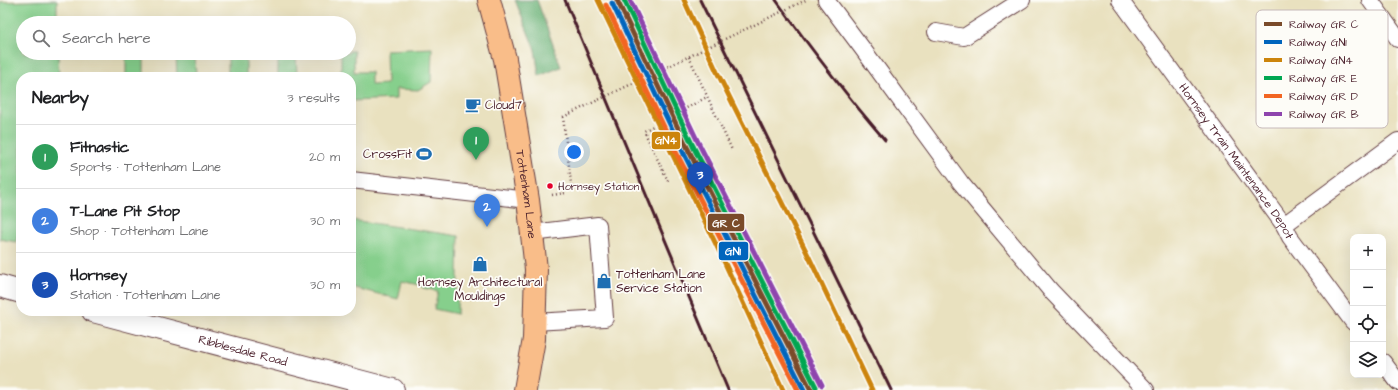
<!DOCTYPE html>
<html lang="en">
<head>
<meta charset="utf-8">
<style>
  body { margin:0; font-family:"Architects Daughter",sans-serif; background:#f6f6f6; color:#202124 }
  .controls { position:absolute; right:12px; bottom:12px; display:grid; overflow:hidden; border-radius:8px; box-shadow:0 4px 16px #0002 }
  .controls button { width:36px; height:36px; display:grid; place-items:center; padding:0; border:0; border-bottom:1px solid #e0e0e0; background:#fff; color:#202124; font:20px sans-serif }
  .you { position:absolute; left:574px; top:152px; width:14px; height:14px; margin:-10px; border:3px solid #fff; border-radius:50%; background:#1a73e8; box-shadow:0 0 0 6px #1a73e833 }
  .badge { display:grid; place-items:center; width:26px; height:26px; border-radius:50%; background:#1f6fb2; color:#fff; font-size:13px; font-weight:700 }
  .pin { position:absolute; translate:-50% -33px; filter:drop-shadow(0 1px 2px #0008) }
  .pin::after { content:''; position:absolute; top:21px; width:14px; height:12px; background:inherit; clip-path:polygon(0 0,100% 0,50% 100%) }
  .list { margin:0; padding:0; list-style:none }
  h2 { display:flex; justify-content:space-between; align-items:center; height:52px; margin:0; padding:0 16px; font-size:17px }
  h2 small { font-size:13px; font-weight:400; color:#757577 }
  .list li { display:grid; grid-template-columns:26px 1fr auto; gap:12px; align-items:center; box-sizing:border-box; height:64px; padding:0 16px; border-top:1px solid #e0e0e0 }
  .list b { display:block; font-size:15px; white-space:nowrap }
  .list p { margin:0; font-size:13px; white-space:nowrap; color:#757577 }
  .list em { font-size:13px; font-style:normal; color:#757577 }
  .icon { flex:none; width:22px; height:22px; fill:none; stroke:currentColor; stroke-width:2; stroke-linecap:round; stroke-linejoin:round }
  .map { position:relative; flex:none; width:1398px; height:390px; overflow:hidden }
  .search { position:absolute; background:#fff; box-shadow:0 4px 16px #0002; left:16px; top:16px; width:340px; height:44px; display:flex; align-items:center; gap:10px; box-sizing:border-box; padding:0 14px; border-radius:22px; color:#757577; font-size:15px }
  .panel { position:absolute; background:#fff; box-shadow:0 4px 16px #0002; left:16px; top:72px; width:340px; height:244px; border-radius:16px }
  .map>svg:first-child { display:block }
  .green { fill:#86cf8c; stroke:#68775c }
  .forest { fill:#6cb278; stroke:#5b6852 }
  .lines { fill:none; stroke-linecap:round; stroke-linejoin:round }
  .service-casing { stroke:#623c41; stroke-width:18 }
  .minor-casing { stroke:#623c41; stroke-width:24 }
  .primary-casing { stroke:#623c41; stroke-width:24 }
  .path { stroke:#623c41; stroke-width:2.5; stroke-dasharray:1 3; stroke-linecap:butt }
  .service { stroke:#fff; stroke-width:16 }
  .minor { stroke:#fff; stroke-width:22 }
  .primary { stroke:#f9bd89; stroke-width:22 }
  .rail { stroke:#4a1f2b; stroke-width:3 }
  .path-bridge { stroke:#623c41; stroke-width:2.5; stroke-dasharray:1 3; stroke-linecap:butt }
  .rail-1-casing { stroke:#fdfcf7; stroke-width:8 }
  .rail-2-casing { stroke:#fdfcf7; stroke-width:8 }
  .rail-3-casing { stroke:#fdfcf7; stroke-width:8 }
  .rail-4-casing { stroke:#fdfcf7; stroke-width:8 }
  .rail-5-casing { stroke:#fdfcf7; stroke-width:8 }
  .rail-6-casing { stroke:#fdfcf7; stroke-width:8 }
  .rail-1 { stroke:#7a4b2a; stroke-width:5 }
  .rail-2 { stroke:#0065bd; stroke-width:5 }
  .rail-3 { stroke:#cc840b; stroke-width:5 }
  .rail-4 { stroke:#00a651; stroke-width:5 }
  .rail-5 { stroke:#f26522; stroke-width:5 }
  .rail-6 { stroke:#8e44ad; stroke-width:5 }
  .bus-dot { fill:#e4002b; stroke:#fdfcf7; stroke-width:1.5 }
  .labels { text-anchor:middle; stroke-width:3.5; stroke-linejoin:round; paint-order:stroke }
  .bus-label { font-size:11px; fill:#4a1f2b; stroke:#fdfcf7; text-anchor:start }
  .poi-label { font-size:12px; fill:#4a1f2b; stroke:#fdfcf7; text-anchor:start }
  .street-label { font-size:12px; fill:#4a1f2b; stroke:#fdfcf7 }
  .key { fill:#fdfcf7; stroke:#c7baba; stroke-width:1 }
  .key-label { font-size:11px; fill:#4a1f2b }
  .line-badge { stroke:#fdfcf7; stroke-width:1.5 }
  .badge-label { font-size:11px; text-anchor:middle; font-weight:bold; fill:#fff }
</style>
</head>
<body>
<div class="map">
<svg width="1398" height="390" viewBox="0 0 1398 390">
  <rect width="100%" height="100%" fill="#fdfcf7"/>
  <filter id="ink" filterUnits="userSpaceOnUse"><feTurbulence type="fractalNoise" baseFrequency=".025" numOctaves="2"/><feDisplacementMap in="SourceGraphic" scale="8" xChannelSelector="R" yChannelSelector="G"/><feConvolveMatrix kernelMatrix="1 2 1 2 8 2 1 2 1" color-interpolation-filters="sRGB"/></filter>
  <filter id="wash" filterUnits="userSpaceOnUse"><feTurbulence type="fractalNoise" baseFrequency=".012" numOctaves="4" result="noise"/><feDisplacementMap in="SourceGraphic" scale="16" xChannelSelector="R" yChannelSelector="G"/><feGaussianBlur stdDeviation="0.9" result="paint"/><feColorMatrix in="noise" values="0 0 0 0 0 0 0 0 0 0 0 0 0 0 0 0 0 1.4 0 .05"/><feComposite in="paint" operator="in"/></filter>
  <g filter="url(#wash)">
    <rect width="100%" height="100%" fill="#e9e1bf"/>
    <path class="green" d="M 57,0 L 57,23 L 23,23 L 23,53 L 58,53 L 59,77 L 21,77 L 21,220 L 16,242 L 0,239 L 0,2 Z
      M 432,48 L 431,82 L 418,90 L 396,89 L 396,99 L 351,101 L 351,77 L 341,77 L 341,53 L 349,53 L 349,51 L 354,51 L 354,72 L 371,72 L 371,85 L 387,84 L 386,50 Z
      M 278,53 L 296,53 L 297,77 L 278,77 Z
      M 228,54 L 246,54 L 246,77 L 228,77 Z
      M 176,55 L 195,55 L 196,77 L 177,77 Z
      M 126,56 L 144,56 L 144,77 L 126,77 Z
      M 351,220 L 459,236 L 457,314 L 434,309 L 438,291 L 424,288 L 420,285 L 402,281 L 398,299 L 351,287 Z"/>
    <path class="forest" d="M 515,0 L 537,0 L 561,67 L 539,76 L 535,50 Z"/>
  </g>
  <g filter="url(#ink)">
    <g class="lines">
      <defs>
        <g id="service">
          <path d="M 826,0 L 862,48 L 961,183 L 1051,291 L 1146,390"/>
          <path id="s1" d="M 1120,0 L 1284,225 L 1290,237 L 1353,322"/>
          <path d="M 1370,0 L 1398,39"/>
          <path d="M 936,32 L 964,37 L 1022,0"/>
          <path d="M 351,180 L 528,200"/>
          <path d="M 1284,225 L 1398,141"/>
          <path d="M 532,233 L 598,225 L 605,318 L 534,322"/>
          <path d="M 1383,362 L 1398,382"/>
        </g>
        <g id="minor">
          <path d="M 0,286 L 21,292"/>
          <path id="s2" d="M 93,311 L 393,390"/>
        </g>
        <g id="primary">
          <path id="s3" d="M 489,0 L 505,59 L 528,200 L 536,269 L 534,339 L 525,390"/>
        </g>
      </defs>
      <use href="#service" class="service-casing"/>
      <use href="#minor" class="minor-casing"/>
      <use href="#primary" class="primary-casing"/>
      <path class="path" d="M 689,57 L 732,150
        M 563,117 L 572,191
        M 668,181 L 644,131 L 707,97
        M 552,195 L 565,193"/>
      <use href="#service" class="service"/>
      <use href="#minor" class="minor"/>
      <use href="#primary" class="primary"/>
      <path class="rail" d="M 565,0 L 645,192 L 728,390
        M 700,0 L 891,390
        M 776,0 C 811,49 846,95 885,140"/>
      <path class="path-bridge" d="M 563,117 L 806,0"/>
      <defs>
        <path id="rail-1" d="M 617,0 L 688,149 L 811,390"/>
        <path id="rail-2" d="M 612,3 L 683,152 L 804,390"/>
        <path id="rail-3" d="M 598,0 L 723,259 L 783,390
          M 684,0 L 717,72 L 809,257 L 872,390"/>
        <path id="rail-4" d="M 624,0 L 693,146 L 816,387"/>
        <path id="rail-5" d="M 606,5 L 677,154 L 798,390"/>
        <path id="rail-6" d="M 630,0 L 699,144 L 822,385"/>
      </defs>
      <use href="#rail-1" class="rail-1-casing"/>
      <use href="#rail-2" class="rail-2-casing"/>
      <use href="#rail-3" class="rail-3-casing"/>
      <use href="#rail-4" class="rail-4-casing"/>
      <use href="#rail-5" class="rail-5-casing"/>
      <use href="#rail-6" class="rail-6-casing"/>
      <use href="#rail-1" class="rail-1"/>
      <use href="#rail-2" class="rail-2"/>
      <use href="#rail-3" class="rail-3"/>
      <use href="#rail-4" class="rail-4"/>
      <use href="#rail-5" class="rail-5"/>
      <use href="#rail-6" class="rail-6"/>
    </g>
  </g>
  <defs>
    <symbol id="cafe-bare" viewBox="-9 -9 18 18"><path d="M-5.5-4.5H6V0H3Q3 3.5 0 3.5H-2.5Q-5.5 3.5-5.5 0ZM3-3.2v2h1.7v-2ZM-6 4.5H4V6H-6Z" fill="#1f6fb2" stroke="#fdfcf7" stroke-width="2.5" paint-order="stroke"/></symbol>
    <symbol id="stadium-bare" viewBox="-9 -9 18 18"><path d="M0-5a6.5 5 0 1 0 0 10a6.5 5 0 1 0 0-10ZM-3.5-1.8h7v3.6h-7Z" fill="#1f6fb2" stroke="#fdfcf7" stroke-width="2.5" paint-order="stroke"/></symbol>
    <symbol id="shop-bare" viewBox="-9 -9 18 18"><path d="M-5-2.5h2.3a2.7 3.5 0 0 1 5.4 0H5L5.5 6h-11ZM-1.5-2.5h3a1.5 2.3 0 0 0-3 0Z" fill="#1f6fb2" stroke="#fdfcf7" stroke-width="2.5" paint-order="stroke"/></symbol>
  </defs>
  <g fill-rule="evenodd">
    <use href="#cafe-bare" x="462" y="94" width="22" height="22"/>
    <use href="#stadium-bare" x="413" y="143" width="22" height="22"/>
    <use href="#shop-bare" x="469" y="253" width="22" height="22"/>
    <use href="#shop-bare" x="593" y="270" width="22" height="22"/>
  </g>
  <circle class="bus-dot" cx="550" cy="186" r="3.5"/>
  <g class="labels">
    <g class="bus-label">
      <text x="558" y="190">Hornsey Station</text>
    </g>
    <g class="poi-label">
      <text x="485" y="109">Cloud7</text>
      <text x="412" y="158" text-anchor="end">CrossFit</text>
      <text x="616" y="278">Tottenham Lane<tspan x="616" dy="14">Service Station</tspan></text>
      <text x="480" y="286" text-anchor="middle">Hornsey Architectural<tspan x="480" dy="14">Mouldings</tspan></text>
    </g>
    <g class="street-label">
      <text dy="4" stroke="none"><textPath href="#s1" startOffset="199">Hornsey Train Maintenance Depot</textPath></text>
      <text dy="4" stroke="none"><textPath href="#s3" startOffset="198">Tottenham Lane</textPath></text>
      <text dy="4" stroke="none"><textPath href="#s2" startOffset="155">Ribblesdale Road</textPath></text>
    </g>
  </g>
  <rect x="1256" y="10" width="132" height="118" rx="6" class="key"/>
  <rect x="1264" y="22" width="18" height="4" fill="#7a4b2a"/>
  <rect x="1264" y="40" width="18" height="4" fill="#0065bd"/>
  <rect x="1264" y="58" width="18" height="4" fill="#cc840b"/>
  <rect x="1264" y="76" width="18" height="4" fill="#00a651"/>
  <rect x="1264" y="94" width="18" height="4" fill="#f26522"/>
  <rect x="1264" y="112" width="18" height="4" fill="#8e44ad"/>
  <g class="key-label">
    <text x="1289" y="28">Railway GR C</text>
    <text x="1289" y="46">Railway GN1</text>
    <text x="1289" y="64">Railway GN4</text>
    <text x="1289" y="82">Railway GR E</text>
    <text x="1289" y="100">Railway GR D</text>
    <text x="1289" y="118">Railway GR B</text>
  </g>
  <g class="line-badge">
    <rect x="651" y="131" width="30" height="19" rx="4" fill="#cc840b"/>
    <rect x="707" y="213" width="38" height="19" rx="4" fill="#7a4b2a"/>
    <rect x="718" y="241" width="31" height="20" rx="4" fill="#0065bd"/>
  </g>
  <g class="badge-label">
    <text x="666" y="144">GN4</text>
    <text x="726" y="227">GR C</text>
    <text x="733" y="255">GN1</text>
  </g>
</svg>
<div class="controls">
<button>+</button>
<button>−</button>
<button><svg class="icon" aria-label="locate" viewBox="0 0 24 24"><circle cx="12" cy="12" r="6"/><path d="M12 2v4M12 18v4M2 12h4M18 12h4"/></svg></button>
<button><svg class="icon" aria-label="layers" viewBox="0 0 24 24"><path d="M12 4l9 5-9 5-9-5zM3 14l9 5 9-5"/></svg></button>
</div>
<div class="you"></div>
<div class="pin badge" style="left:476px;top:160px;background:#2e9e5b">1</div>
<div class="pin badge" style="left:487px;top:227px;background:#3f7fe0">2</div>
<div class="pin badge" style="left:700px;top:195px;background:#1a4fb4">3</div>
<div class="search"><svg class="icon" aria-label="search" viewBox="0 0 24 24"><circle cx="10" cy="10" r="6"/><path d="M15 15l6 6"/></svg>Search here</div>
<section class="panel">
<h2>Nearby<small>3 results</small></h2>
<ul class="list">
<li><span class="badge" style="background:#2e9e5b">1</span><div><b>Fitnastic</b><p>Sports · Tottenham Lane</p></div><em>20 m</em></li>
<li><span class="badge" style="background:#3f7fe0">2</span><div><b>T-Lane Pit Stop</b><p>Shop · Tottenham Lane</p></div><em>30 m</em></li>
<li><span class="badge" style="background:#1a4fb4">3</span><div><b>Hornsey</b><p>Station · Tottenham Lane</p></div><em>30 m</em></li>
</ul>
</section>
</div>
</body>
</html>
